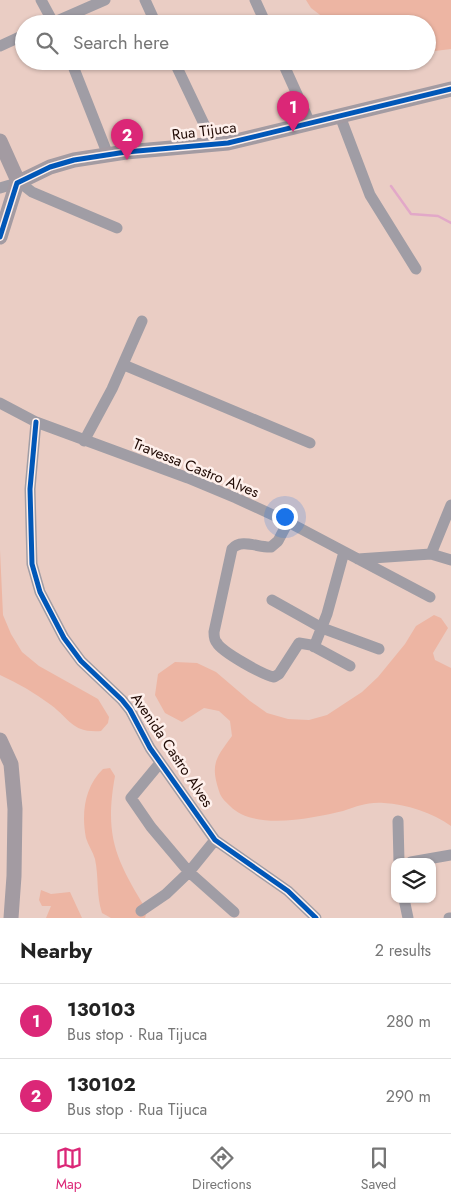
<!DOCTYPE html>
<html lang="en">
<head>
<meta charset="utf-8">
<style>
  body { margin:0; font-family:Jost,sans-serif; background:#f6f6f6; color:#222 }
  .controls { position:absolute; right:15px; bottom:15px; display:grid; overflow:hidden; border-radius:10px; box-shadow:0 1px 4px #0004 }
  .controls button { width:45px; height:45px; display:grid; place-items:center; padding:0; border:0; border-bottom:1px solid #e0e0e0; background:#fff; color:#222; font:25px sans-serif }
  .you { position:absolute; left:284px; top:516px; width:18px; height:18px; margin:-12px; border:4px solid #fff; border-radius:50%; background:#1a73e8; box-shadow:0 0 0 8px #1a73e833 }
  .badge { display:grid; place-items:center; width:32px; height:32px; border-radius:50%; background:#db2777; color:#fff; font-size:16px; font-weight:700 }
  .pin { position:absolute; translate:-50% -41px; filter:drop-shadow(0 1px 2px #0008) }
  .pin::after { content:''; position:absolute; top:26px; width:18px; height:15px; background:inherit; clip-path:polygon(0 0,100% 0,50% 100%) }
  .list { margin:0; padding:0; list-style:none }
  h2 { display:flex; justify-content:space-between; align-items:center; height:65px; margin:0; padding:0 20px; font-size:21px }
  h2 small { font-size:16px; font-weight:400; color:#767676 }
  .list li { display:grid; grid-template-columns:32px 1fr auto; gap:15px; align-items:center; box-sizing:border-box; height:75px; padding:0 20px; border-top:1px solid #e0e0e0 }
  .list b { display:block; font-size:19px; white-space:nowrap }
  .list p { margin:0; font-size:16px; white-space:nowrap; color:#767676 }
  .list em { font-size:16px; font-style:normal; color:#767676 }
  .icon { flex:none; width:28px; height:28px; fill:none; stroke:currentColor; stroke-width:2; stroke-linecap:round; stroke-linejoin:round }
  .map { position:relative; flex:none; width:451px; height:918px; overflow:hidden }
  .search { position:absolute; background:#fff; box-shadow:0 1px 4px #0004; left:15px; right:15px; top:15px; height:55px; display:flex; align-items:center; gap:12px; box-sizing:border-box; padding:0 18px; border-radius:28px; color:#767676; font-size:19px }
  .sheet { height:215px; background:#fff }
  nav { display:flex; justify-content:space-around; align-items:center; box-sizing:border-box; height:70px; border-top:1px solid #e0e0e0; background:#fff; font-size:14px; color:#767676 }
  nav a { display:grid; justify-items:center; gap:2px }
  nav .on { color:#db2777 }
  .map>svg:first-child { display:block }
  .green { fill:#edb5a3 }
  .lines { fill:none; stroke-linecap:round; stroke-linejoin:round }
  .stream { stroke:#e2a8c8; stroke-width:2.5 }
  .street { stroke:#a09da5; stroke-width:11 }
  .secondary { stroke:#a39ba2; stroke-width:15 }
  .cycleway-casing { stroke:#fef0ec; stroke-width:8 }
  .cycleway { stroke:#0057b8; stroke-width:5 }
  .labels { text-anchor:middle; stroke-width:5; stroke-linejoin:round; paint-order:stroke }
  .street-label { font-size:15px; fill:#200a04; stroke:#fef0ec }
</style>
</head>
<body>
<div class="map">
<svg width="451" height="918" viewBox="0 0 451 918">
  <rect width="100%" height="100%" fill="#eacdc4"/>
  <path class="green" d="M 306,0 L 451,0 L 451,49 L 427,52 L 427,24 L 332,24 L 311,8 Z
    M 0,550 L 3,615 L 11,634 L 22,652 L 39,666 L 98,699 L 109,717 L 108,723 L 101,731 C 72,733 71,720 51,705 C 35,693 18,683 0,675 Z
    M 434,615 L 441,618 L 448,628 L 433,653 L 435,660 L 451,668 L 451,826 C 433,813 406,804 384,803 C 366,802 359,806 343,811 C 313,818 254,831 230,806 C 225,801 221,798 219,791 C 210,764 216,758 232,736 L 230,721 L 219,711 L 204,708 L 182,722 L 165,713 L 155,695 L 158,674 L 175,662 L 197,663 L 216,672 L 250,701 L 267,713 L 288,719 L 309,720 L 327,715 L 362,692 L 378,677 L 405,644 L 416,626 Z
    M 110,768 L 115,776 C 104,837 116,860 147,911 L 145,918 L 111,918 L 102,913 C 96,895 99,878 95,859 C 93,852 88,845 86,838 C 81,813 85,786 103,769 Z
    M 41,890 L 51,894 L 70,892 L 82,918 L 46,918 L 51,906 L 42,906 L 39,900 Z"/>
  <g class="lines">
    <path class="stream" d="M 391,186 L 411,214 L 438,216 L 451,223"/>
    <path class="street" d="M 41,0 L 54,24
      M 145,0 L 156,24
      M 255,0 L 266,24
      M 50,24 L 105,0
      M 0,46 L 24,35
      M 71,61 L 108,155
      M 174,61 L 214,145
      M 282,61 L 310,123
      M 340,116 L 370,195 L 416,269
      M 18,181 L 32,192 L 117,228
      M 0,188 L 17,183
      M 124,365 L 310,443
      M 0,403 L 36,422 L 188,478 L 236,498 L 288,522 L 430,597
      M 36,422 L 30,489 L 32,564 L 40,592 L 64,638 L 81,661 L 122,700 L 130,710 L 150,748 L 215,840 L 288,891 L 316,918
      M 84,441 L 112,389 L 142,321
      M 288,522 L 278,541 L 271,547 C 259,548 241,538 232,549 L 214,632 C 214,636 214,640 217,643 C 222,652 263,675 274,677 L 279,674 L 299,643 L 311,645 L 350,666
      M 431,554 L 451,505
      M 358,559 L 431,554 L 451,560
      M 272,600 L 322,628 L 379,649
      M 314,647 L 327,614 L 344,552
      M 160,763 L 131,798 L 151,827 L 189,872 L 234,912
      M 398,821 L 399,862
      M 411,862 L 451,855
      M 404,899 L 408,918
      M 141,911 L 166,894 L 189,872 L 215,840
      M 449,918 L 451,918"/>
    <path class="secondary" d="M 0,141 L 18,181
      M 0,237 L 17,183 L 50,167 L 74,160 L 126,152 L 228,143 L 451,89
      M 0,740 L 11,764 L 15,809 L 14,876 L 11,918"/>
    <defs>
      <path id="cycleway" d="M 0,237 L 17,183 L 50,167 L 74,160 L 126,152 L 228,143 L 451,89
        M 36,422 L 30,489 L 32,564 L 40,592 L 64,638 L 81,661 L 122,700 L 130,710 L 150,748 L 215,840 L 288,891 L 316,918"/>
    </defs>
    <use href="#cycleway" class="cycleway-casing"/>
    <use href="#cycleway" class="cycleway"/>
  </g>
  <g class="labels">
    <g class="street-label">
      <text transform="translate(204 131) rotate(-7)" y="5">Rua Tijuca</text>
      <text transform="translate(196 468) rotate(22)" y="5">Travessa Castro Alves</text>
      <text transform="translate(172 750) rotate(56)" y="5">Avenida Castro Alves</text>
    </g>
  </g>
</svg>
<div class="controls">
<button><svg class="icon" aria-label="layers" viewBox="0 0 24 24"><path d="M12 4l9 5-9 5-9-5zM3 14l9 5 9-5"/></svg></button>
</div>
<div class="you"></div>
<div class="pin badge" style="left:293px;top:132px">1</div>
<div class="pin badge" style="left:127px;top:160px">2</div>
<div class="search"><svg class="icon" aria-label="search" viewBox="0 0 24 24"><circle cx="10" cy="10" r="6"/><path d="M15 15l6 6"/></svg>Search here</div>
</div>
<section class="sheet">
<h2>Nearby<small>2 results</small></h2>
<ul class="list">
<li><span class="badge">1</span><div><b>130103</b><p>Bus stop · Rua Tijuca</p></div><em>280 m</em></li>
<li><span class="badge">2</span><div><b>130102</b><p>Bus stop · Rua Tijuca</p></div><em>290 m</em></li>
</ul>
</section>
<nav>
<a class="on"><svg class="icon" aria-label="map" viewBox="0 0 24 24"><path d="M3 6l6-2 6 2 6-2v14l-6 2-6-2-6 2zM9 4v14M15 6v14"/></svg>Map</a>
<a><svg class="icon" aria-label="directions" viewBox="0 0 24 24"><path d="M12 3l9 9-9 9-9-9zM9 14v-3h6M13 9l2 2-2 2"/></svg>Directions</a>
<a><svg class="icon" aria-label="saved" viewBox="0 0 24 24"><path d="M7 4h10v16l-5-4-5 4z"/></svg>Saved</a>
</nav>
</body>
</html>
